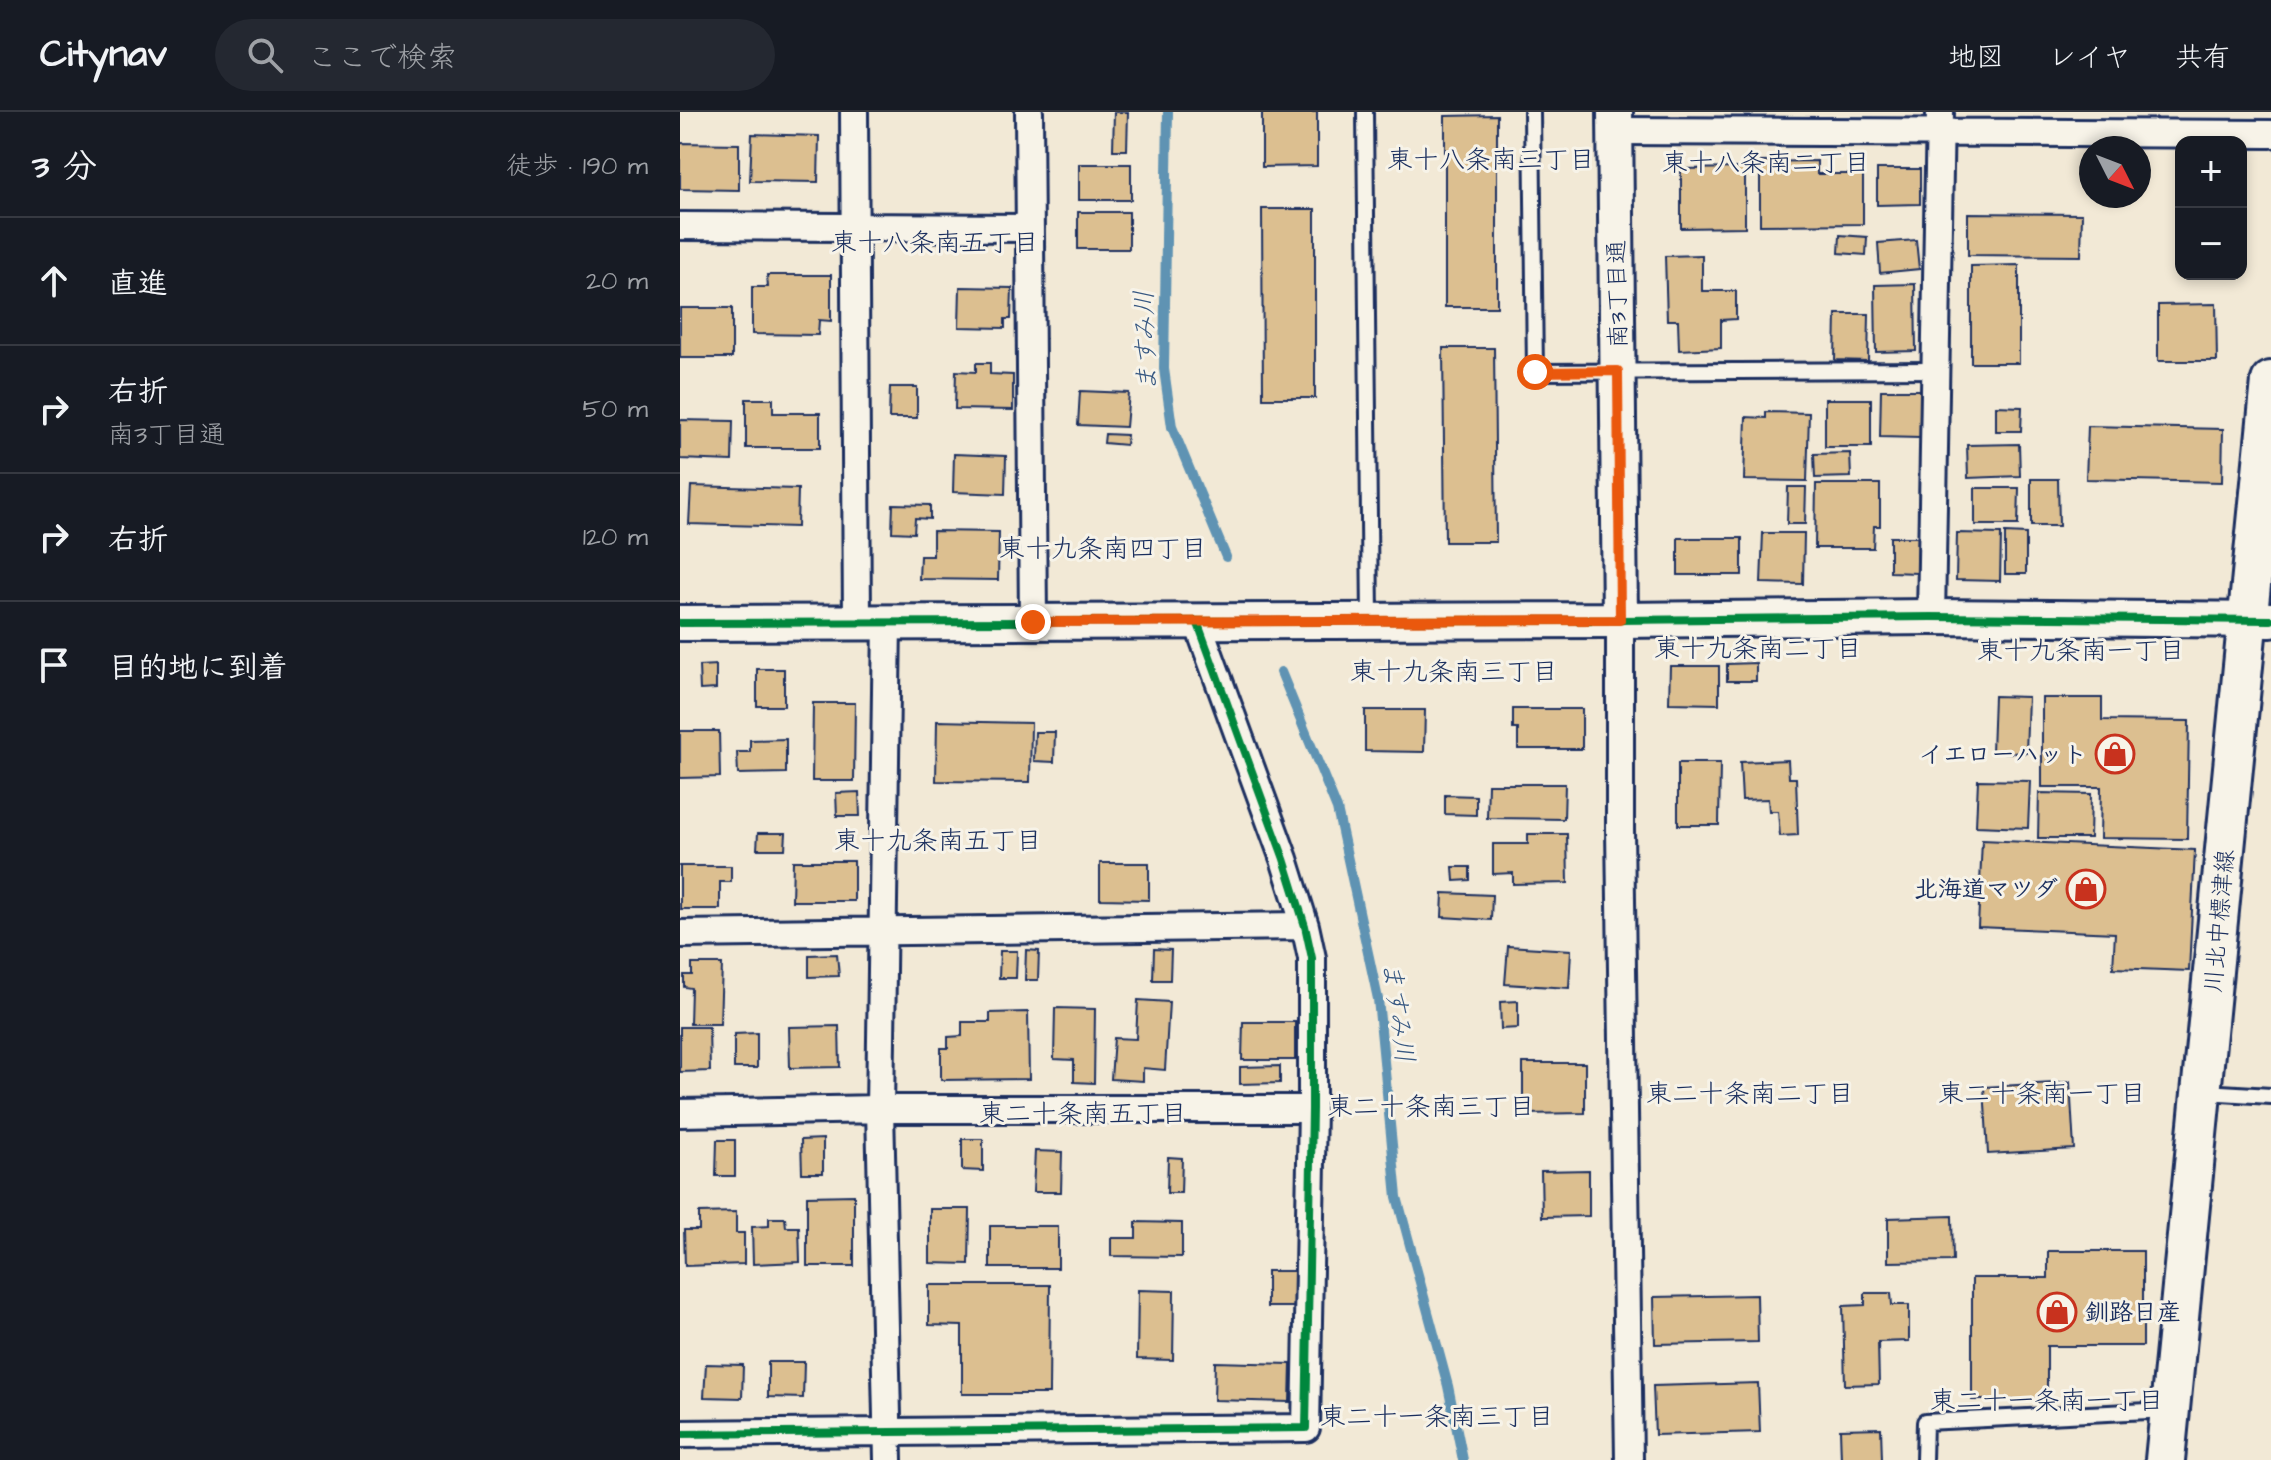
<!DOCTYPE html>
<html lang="ja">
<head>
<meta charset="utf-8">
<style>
  body { margin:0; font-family:"Architects Daughter","Klee One",sans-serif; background:#242831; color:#f1f3f6 }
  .controls { position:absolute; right:24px; top:24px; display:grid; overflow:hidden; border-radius:16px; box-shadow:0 4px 12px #0003 }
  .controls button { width:72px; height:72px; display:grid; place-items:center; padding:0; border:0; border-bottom:2px solid #363941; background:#171b24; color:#f1f3f6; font:40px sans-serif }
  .compass { position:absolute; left:1399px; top:24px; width:72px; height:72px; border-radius:50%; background:#171b24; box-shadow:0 4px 12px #0003; rotate:132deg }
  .stop { position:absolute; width:24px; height:24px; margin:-18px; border:6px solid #ea580c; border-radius:50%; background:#fff }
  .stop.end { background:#ea580c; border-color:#fff; box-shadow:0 2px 8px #0008 }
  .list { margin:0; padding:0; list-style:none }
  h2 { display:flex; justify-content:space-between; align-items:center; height:104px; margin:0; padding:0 32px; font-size:34px }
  h2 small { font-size:26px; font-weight:400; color:#9ea1a6 }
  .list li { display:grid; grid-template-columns:52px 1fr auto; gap:24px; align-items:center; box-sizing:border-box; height:128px; padding:0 32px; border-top:2px solid #363941 }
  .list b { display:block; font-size:30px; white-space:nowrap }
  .list p { margin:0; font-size:26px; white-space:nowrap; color:#9ea1a6 }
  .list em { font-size:26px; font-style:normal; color:#9ea1a6 }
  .icon { flex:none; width:44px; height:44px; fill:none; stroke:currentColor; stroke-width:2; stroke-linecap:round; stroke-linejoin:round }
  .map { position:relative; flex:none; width:1591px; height:1348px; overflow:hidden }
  header { display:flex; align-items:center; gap:48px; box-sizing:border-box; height:112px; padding:0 40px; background:#171b24; border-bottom:2px solid #363941 }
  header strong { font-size:38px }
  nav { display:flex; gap:44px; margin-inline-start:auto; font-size:28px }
  .search { width:560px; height:72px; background:#242831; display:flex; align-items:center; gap:20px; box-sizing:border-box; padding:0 28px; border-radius:44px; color:#9ea1a6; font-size:30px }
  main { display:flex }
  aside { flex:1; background:#171b24 }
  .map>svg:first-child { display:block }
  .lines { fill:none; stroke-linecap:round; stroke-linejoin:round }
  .stream { stroke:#5e93b3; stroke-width:10 }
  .building { fill:#dcbf90; stroke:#1b2f5e; stroke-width:2 }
  .service-casing { stroke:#1b2f5e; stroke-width:20 }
  .minor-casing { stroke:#1b2f5e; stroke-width:32 }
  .tertiary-casing { stroke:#1b2f5e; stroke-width:40 }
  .secondary-casing { stroke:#1b2f5e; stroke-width:44 }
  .service { stroke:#f7f3e8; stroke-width:14 }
  .minor { stroke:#f7f3e8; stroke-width:26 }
  .tertiary { stroke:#f7f3e8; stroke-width:34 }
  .secondary { stroke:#f7f3e8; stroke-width:38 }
  .cycleway-casing { stroke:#f7f3e8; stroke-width:13 }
  .cycleway { stroke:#00873e; stroke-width:8 }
  .route { stroke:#ea580c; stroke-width:10 }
  .labels { text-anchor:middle; stroke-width:6; stroke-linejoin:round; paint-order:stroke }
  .street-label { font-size:24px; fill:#1b2f5e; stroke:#f7f3e8 }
  .poi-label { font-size:24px; font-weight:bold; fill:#1b2f5e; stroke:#f7f3e8; text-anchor:end }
  .neighbourhood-label { font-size:26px; fill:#1b2f5e; stroke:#f7f3e8 }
  .water-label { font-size:26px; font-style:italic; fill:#375882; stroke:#f7f3e8 }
</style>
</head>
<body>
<header>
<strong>Citynav</strong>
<div class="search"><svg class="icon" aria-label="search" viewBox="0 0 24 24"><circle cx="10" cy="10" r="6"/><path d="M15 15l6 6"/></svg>ここで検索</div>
<nav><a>地図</a><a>レイヤ</a><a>共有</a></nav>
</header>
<main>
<aside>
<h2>3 分<small>徒歩 · 190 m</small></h2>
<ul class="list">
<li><svg class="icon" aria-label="ahead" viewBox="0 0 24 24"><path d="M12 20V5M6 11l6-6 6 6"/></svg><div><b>直進</b></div><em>20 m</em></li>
<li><svg class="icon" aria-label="right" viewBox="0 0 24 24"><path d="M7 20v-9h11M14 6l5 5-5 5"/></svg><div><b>右折</b><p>南3丁目通</p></div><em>50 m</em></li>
<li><svg class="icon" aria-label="right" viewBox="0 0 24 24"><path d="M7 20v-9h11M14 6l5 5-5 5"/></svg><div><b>右折</b></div><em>120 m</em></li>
<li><svg class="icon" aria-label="arrive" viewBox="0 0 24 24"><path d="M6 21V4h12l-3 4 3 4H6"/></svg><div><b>目的地に到着</b></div></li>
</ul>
</aside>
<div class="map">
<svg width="1591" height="1348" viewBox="0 0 1591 1348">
  <rect width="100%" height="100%" fill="#f2e9d6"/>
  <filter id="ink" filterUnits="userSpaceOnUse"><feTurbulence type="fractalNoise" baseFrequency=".0125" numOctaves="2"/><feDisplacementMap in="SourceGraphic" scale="16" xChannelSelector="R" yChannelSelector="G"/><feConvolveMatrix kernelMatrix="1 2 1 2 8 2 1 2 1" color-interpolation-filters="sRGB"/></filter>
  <g filter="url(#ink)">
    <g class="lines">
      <path class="stream" d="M 488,0 L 484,257 L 492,315 L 546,445
        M 601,560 L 657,697 L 698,887 L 717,1085 L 768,1274 L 783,1348"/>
    </g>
    <path class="building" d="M 434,0 L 448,0 L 447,38 L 433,38 Z
      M 582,0 L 637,0 L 637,54 L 582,55 Z
      M 817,3 L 817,195 L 765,195 L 765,4 Z
      M 72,22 L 139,24 L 138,70 L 70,69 Z
      M 0,31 L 59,32 L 59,78 L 0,77 Z
      M 1137,49 L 1137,62 L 1183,62 L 1183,112 L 1080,113 L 1080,50 Z
      M 399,52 L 451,52 L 451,88 L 399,88 Z
      M 1065,56 L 1065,115 L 1001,116 L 1001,57 Z
      M 1197,57 L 1240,57 L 1240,92 L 1197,93 Z
      M 582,97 L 635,97 L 635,286 L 583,286 Z
      M 398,100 L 449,100 L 449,137 L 398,137 Z
      M 1288,101 L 1402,102 L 1401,144 L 1288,143 Z
      M 1160,123 L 1187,125 L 1186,143 L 1159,141 Z
      M 1236,128 L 1239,157 L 1200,161 L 1198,131 Z
      M 1022,143 L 1022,179 L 1056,179 L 1056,207 L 1041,208 L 1041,236 L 999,238 L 998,208 L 987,208 L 985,144 Z
      M 1339,153 L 1339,251 L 1291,251 L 1291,154 Z
      M 87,163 L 151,163 L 151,209 L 139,208 L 138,223 L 72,222 L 72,175 L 88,175 Z
      M 1235,172 L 1236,239 L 1196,240 L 1195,173 Z
      M 280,175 L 332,176 L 331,207 L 325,207 L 325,216 L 279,215 Z
      M 1536,192 L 1537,249 L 1478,249 L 1478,193 Z
      M 0,196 L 52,196 L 52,246 L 0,246 Z
      M 1156,202 L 1189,202 L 1188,249 L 1155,248 Z
      M 763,236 L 814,236 L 816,430 L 765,430 Z
      M 296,251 L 310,251 L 310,262 L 333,263 L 333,298 L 275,297 L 276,259 L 296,260 Z
      M 210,275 L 237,275 L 237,306 L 209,306 Z
      M 1201,278 L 1241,278 L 1240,326 L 1200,325 Z
      M 400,279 L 449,281 L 446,315 L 398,313 Z
      M 66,287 L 93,287 L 93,301 L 140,301 L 140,336 L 66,336 Z
      M 1145,287 L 1191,287 L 1191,335 L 1145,335 Z
      M 1316,294 L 1342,295 L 1341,319 L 1316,319 Z
      M 1086,300 L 1129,301 L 1127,369 L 1064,368 L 1066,305 L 1086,306 Z
      M 0,308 L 53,309 L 52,349 L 0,347 Z
      M 1408,314 L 1543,317 L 1542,370 L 1406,367 Z
      M 425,322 L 447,323 L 446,333 L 424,331 Z
      M 1339,332 L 1340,364 L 1288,366 L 1287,333 Z
      M 1170,341 L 1171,365 L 1135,366 L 1134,342 Z
      M 274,342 L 326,344 L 325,382 L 273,380 Z
      M 1351,367 L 1378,367 L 1379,414 L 1351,414 Z
      M 1136,372 L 1200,372 L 1200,414 L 1194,414 L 1193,436 L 1135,436 Z
      M 11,374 L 118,377 L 117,415 L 9,412 Z
      M 1108,375 L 1126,375 L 1125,412 L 1107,412 Z
      M 1295,376 L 1339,376 L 1338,413 L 1295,413 Z
      M 213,392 L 250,393 L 250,407 L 235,406 L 234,421 L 212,420 Z
      M 253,419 L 319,420 L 318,468 L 239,467 L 240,444 L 253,444 Z
      M 1083,421 L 1124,421 L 1123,472 L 1081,471 Z
      M 1277,421 L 1321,422 L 1320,469 L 1276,468 Z
      M 1325,421 L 1346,422 L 1346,462 L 1325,462 Z
      M 1210,425 L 1238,425 L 1237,461 L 1210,460 Z
      M 998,426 L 1062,426 L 1062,463 L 998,463 Z
      M 1076,551 L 1076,569 L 1047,569 L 1047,552 Z
      M 36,553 L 36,577 L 20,578 L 19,554 Z
      M 990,554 L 1039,554 L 1039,592 L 989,591 Z
      M 77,557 L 104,557 L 104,594 L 77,594 Z
      M 1314,584 L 1348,585 L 1346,641 L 1312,640 Z
      M 1362,586 L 1422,586 L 1422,608 L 1509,609 L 1507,727 L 1420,726 L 1421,675 L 1362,675 Z
      M 133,591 L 175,591 L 174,669 L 132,669 Z
      M 833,597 L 902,597 L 902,637 L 838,637 L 838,617 L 833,617 Z
      M 685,598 L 745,598 L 744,640 L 685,639 Z
      M 257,609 L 351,611 L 350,670 L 256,669 Z
      M 0,619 L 39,619 L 40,665 L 0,666 Z
      M 355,620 L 375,620 L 374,650 L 354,649 Z
      M 106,627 L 106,661 L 58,662 L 57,640 L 70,640 L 70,628 Z
      M 1108,648 L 1109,666 L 1116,666 L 1118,723 L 1100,724 L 1098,699 L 1089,699 L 1088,687 L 1062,688 L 1060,650 Z
      M 998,651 L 1040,651 L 1039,713 L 998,713 Z
      M 1298,668 L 1350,669 L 1348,716 L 1296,714 Z
      M 808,672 L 885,672 L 884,707 L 807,706 Z
      M 179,680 L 180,704 L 157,704 L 156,681 Z
      M 1359,681 L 1411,682 L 1410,726 L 1358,726 Z
      M 765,683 L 796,684 L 796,703 L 765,702 Z
      M 78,721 L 106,721 L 105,737 L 77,737 Z
      M 848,722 L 887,722 L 888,771 L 833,772 L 833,761 L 813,762 L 813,732 L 848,732 Z
      M 1302,728 L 1515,738 L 1509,859 L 1433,856 L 1435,821 L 1298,815 Z
      M 113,749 L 174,749 L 174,789 L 112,789 Z
      M 420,751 L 469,751 L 469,788 L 420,787 Z
      M 0,754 L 51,754 L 51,770 L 40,770 L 40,797 L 0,797 Z
      M 773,755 L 790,755 L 790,768 L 774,769 Z
      M 763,781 L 812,783 L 811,808 L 762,805 Z
      M 828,834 L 891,838 L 889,876 L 825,872 Z
      M 474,837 L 491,838 L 490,868 L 473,868 Z
      M 346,838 L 359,839 L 358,868 L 345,868 Z
      M 320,839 L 337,839 L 336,866 L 319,866 Z
      M 157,842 L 159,864 L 129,865 L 129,843 Z
      M 12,852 L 42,852 L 40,912 L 10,912 L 11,876 L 4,875 L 4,863 L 12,863 Z
      M 458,888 L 489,890 L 485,958 L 463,956 L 463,969 L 431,967 L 434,926 L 456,927 Z
      M 838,889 L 838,916 L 821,917 L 820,890 Z
      M 375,896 L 415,897 L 414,971 L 394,970 L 394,948 L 374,947 Z
      M 348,900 L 349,967 L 261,968 L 261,936 L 268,936 L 268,925 L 282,924 L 282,910 L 310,910 L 310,901 Z
      M 563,910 L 615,910 L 615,948 L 562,948 Z
      M 159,914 L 160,955 L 110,956 L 109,915 Z
      M 0,915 L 29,915 L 30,959 L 0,960 Z
      M 77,921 L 77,956 L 54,956 L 54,922 Z
      M 843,951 L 905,951 L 905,1001 L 843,1002 Z
      M 600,954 L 600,971 L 560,972 L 560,955 Z
      M 1390,970 L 1394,1037 L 1308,1042 L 1304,975 Z
      M 143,1027 L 143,1061 L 122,1061 L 121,1028 Z
      M 282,1027 L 303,1027 L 303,1059 L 282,1058 Z
      M 37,1028 L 55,1028 L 55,1064 L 36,1064 Z
      M 355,1039 L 382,1040 L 381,1080 L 353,1080 Z
      M 488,1045 L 502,1046 L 501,1081 L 487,1081 Z
      M 909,1058 L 909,1104 L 862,1105 L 861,1059 Z
      M 174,1083 L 174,1154 L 127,1154 L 127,1084 Z
      M 250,1097 L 290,1097 L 289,1152 L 250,1151 Z
      M 56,1100 L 56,1121 L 64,1121 L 64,1152 L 5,1154 L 4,1118 L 19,1118 L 19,1101 Z
      M 1272,1104 L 1273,1149 L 1208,1150 L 1208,1106 Z
      M 89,1106 L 105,1106 L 106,1115 L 119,1115 L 120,1150 L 73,1152 L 72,1115 L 89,1114 Z
      M 456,1110 L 502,1111 L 502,1145 L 431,1144 L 431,1126 L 456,1126 Z
      M 310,1114 L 378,1114 L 378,1156 L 310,1156 Z
      M 1368,1139 L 1463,1139 L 1463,1234 L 1367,1234 L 1367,1288 L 1292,1288 L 1292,1166 L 1368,1166 Z
      M 587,1159 L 618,1159 L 618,1195 L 587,1195 Z
      M 249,1173 L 370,1173 L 369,1282 L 282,1282 L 282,1214 L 249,1213 Z
      M 458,1178 L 494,1179 L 493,1248 L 457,1247 Z
      M 1185,1181 L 1211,1181 L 1212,1193 L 1229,1193 L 1229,1229 L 1198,1230 L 1199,1272 L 1165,1273 L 1163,1194 L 1185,1193 Z
      M 1077,1183 L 1078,1230 L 975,1232 L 974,1185 Z
      M 88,1250 L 124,1250 L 123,1286 L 88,1285 Z
      M 535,1250 L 611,1252 L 610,1290 L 534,1288 Z
      M 26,1252 L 63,1253 L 62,1286 L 24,1285 Z
      M 1078,1271 L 1080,1320 L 975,1323 L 973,1274 Z
      M 1201,1316 L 1202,1348 L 1161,1348 L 1160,1317 Z"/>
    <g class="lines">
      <defs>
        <path id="service" d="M 685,0 L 690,508
          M 852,0 L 855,260 L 1255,258
          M 1524,980 L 1591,984
          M 1244,1348 L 1245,1310 L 1488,1298"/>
        <path id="minor" d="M 174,0 L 177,510
          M 349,0 L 353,510
          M 935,19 L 1591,22
          M 0,114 L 350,116
          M 1251,505 L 1260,0
          M 940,508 L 940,718 L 949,1348
          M 207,510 L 200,997 L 208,1348
          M 0,822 L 625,814
          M 0,1001 L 200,997 L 632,997
          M 0,1322 L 626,1316 L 632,997 L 632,846 L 625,814 L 604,747 L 517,509"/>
        <path id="tertiary" d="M 935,0 L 940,508
          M 0,511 L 940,508 L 1251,505 L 1591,508"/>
        <path id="secondary" d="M 1485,1348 L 1591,269"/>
      </defs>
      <use href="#service" class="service-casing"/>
      <use href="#minor" class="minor-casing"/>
      <use href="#tertiary" class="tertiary-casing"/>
      <use href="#secondary" class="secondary-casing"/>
      <use href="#service" class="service"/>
      <use href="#minor" class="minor"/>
      <use href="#tertiary" class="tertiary"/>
      <use href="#secondary" class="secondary"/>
      <defs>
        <path id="cycleway" d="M 0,511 L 940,508 L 1251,505 L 1591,508
          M 0,1322 L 626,1316 L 632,997 L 632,846 L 625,814 L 604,747 L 517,509"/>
      </defs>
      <use href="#cycleway" class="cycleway-casing"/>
      <use href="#cycleway" class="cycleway"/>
    </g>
  </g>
  <g class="lines" filter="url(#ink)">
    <path class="route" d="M 353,510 L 940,508 L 938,259 L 855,260"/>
  </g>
  <defs>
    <symbol id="shop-ring" viewBox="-11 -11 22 22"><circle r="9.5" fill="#f7f3e8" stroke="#c8321e" stroke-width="1.5"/><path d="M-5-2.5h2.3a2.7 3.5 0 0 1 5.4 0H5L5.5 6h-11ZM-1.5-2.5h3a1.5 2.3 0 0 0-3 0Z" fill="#c8321e"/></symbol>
  </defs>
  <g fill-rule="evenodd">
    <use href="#shop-ring" x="1413" y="620" width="44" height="44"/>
    <use href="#shop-ring" x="1384" y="755" width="44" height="44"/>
    <use href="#shop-ring" x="1355" y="1178" width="44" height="44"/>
  </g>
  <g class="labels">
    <g class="street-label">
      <text transform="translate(937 182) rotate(-91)" y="8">南3丁目通</text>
      <text transform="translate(1539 809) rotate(-85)" y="8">川北中標津線</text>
    </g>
    <g class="poi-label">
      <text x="1407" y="650">イエローハット</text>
      <text x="1378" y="785">北海道マツダ</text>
      <text x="1405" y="1208" text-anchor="start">釧路日産</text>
    </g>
    <g class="neighbourhood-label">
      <text x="811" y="56">東十八条南三丁目</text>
      <text x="1086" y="59">東十八条南二丁目</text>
      <text x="255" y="139">東十八条南五丁目</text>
      <text x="423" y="445">東十九条南四丁目</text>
      <text x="1078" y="545">東十九条南二丁目</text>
      <text x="1401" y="547">東十九条南一丁目</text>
      <text x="774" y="568">東十九条南三丁目</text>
      <text x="258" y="737">東十九条南五丁目</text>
      <text x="1070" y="990">東二十条南二丁目</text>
      <text x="1362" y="990">東二十条南一丁目</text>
      <text x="751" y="1003">東二十条南三丁目</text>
      <text x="403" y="1010">東二十条南五丁目</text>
      <text x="1367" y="1297">東二十一条南一丁目</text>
      <text x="757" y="1313">東二十一条南三丁目</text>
    </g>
    <g class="water-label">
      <text transform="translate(465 229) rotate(-92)" y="9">ますみ川</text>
      <text transform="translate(719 900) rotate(82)" y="9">ますみ川</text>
    </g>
  </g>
</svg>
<div class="controls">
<button>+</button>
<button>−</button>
</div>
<svg class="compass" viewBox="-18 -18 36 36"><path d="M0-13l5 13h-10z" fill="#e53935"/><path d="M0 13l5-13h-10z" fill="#9ea1a6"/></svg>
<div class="stop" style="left:855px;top:260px"></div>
<div class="stop end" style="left:353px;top:510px"></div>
</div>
</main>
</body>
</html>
